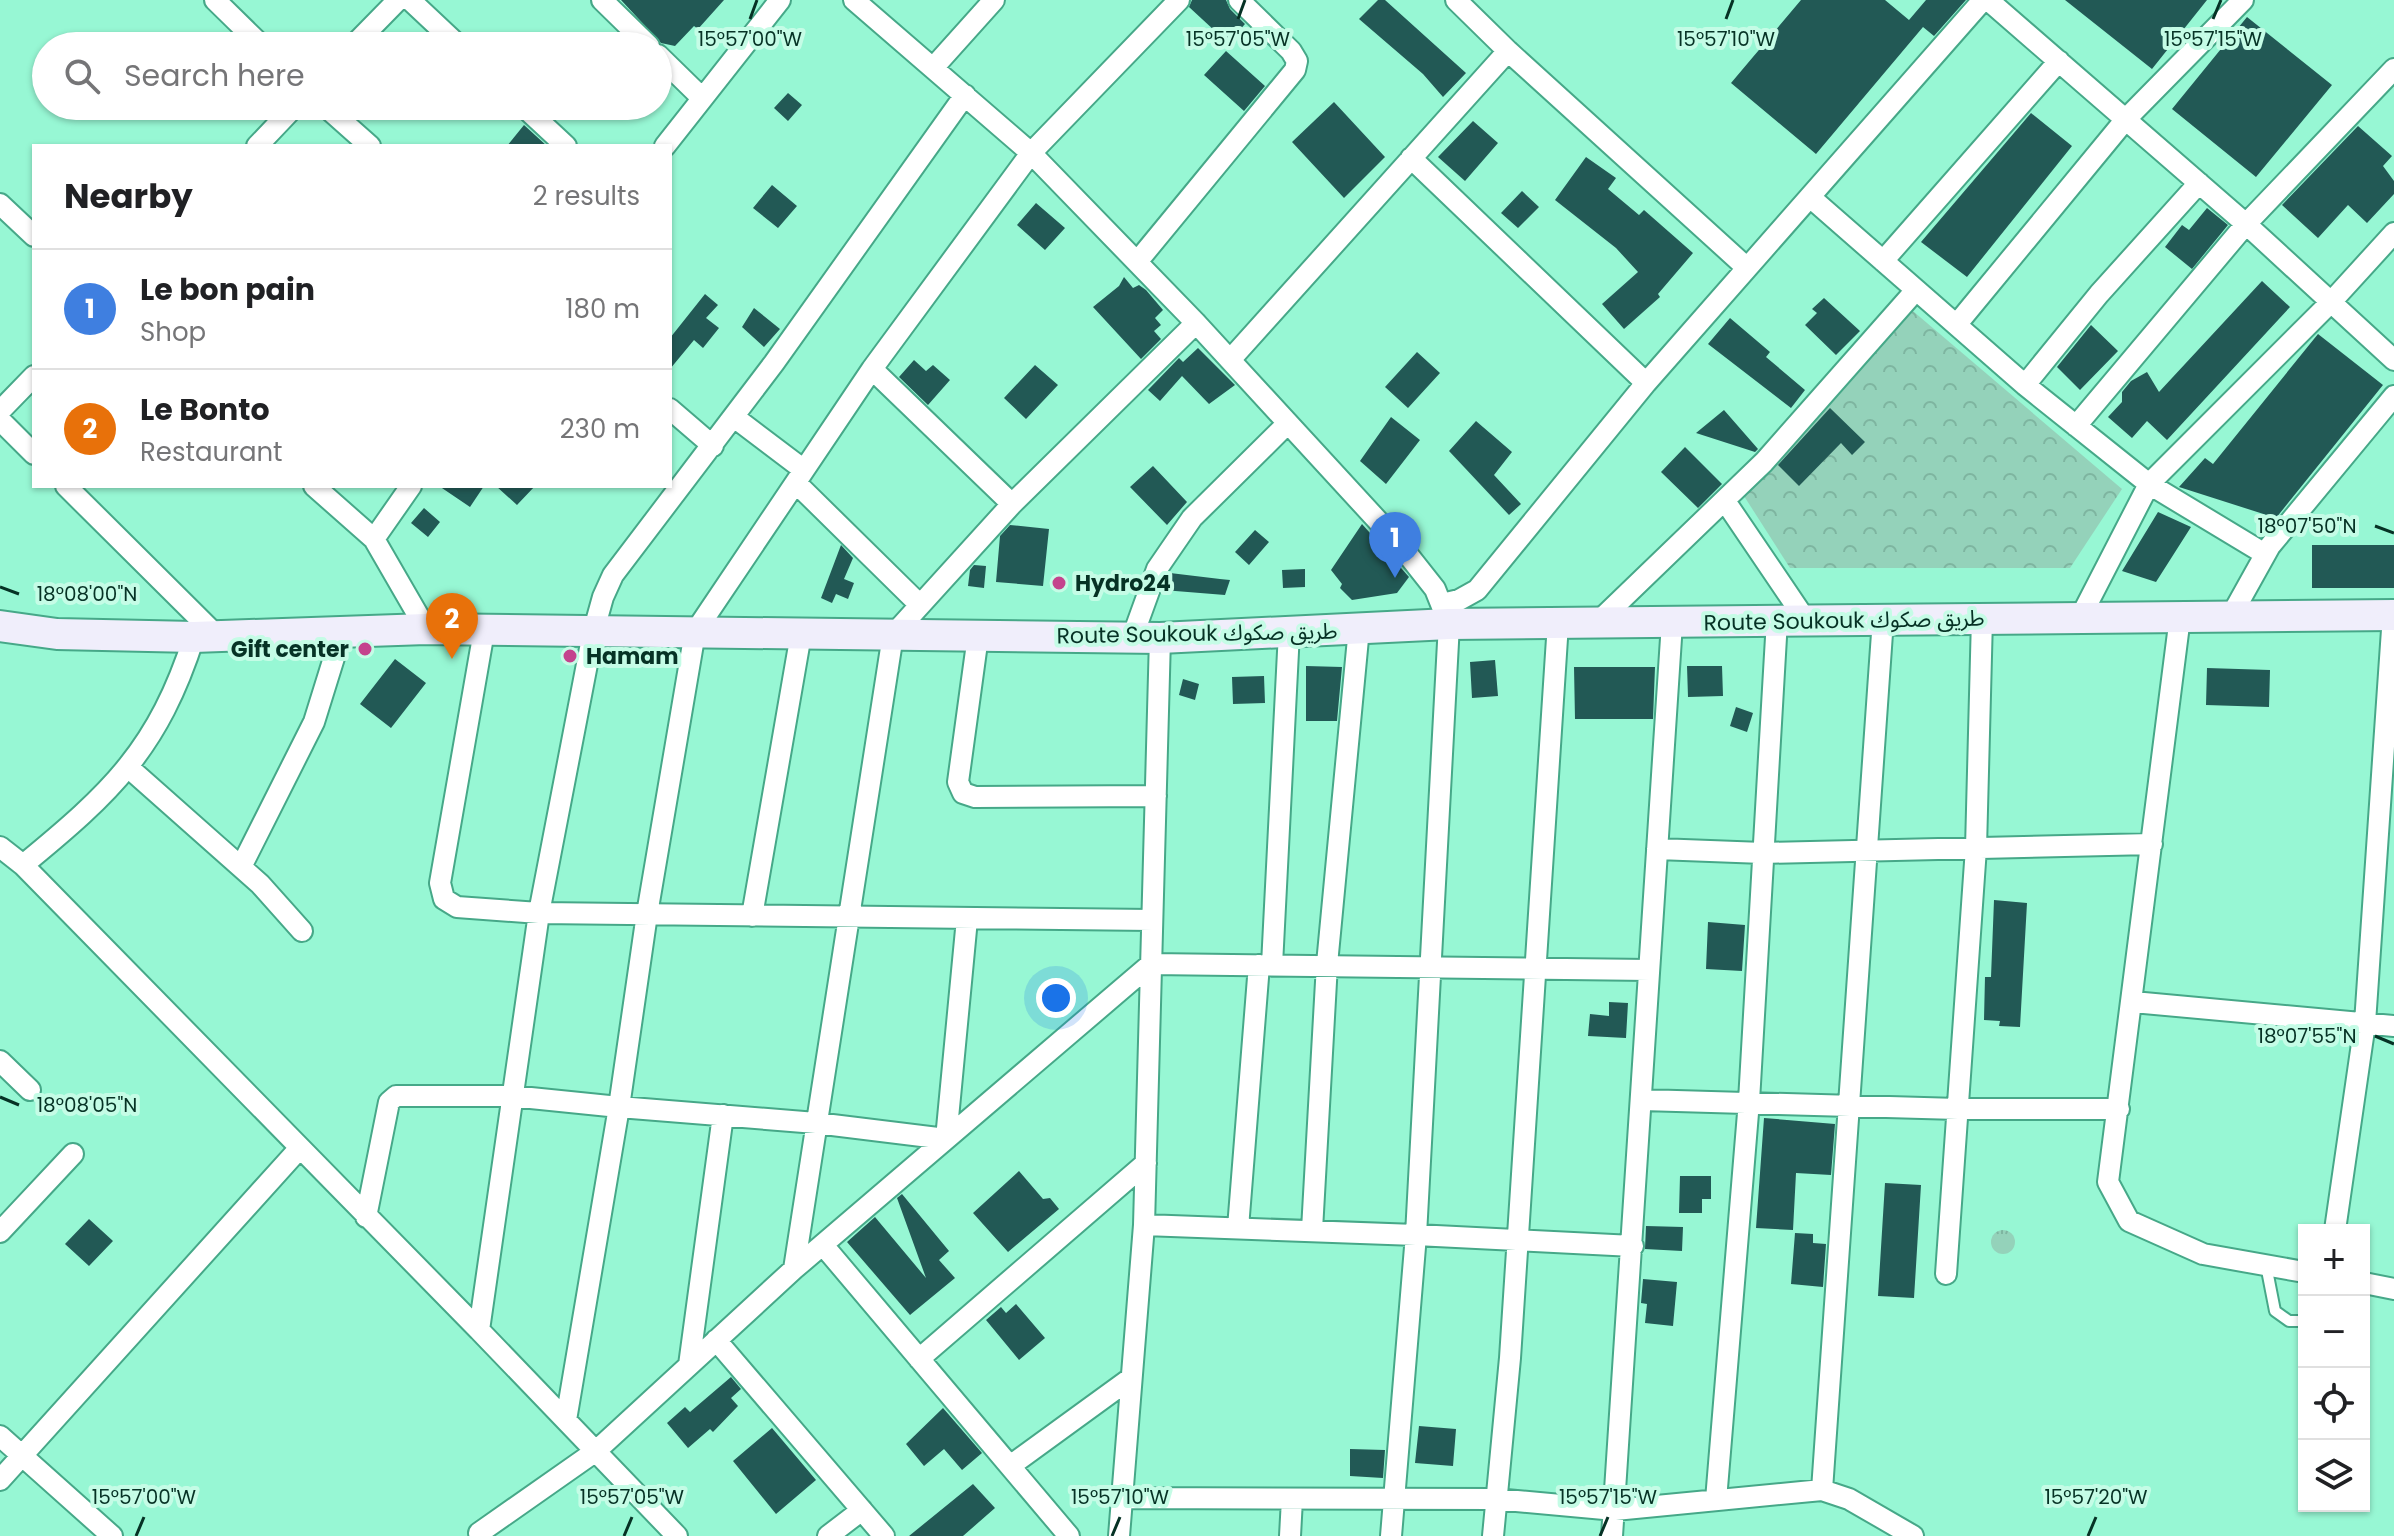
<!DOCTYPE html>
<html lang="en">
<head>
<meta charset="utf-8">
<style>
  body { margin:0; font-family:Poppins,"Noto Sans Arabic",sans-serif; background:#f6f6f6; color:#202124 }
  .controls { position:absolute; right:24px; bottom:24px; display:grid; overflow:hidden; border-radius:0px; box-shadow:0 2px 6px #0004 }
  .controls button { width:72px; height:72px; display:grid; place-items:center; padding:0; border:0; border-bottom:2px solid #e0e0e0; background:#fff; color:#202124; font:40px sans-serif }
  .you { position:absolute; left:1056px; top:998px; width:28px; height:28px; margin:-20px; border:6px solid #fff; border-radius:50%; background:#1a73e8; box-shadow:0 0 0 12px #1a73e833 }
  .badge { display:grid; place-items:center; width:52px; height:52px; border-radius:50%; background:#c4438d; color:#fff; font-size:26px; font-weight:700 }
  .pin { position:absolute; translate:-50% -66px; filter:drop-shadow(0 2px 4px #0008) }
  .pin::after { content:''; position:absolute; top:42px; width:28px; height:24px; background:inherit; clip-path:polygon(0 0,100% 0,50% 100%) }
  .list { margin:0; padding:0; list-style:none }
  h2 { display:flex; justify-content:space-between; align-items:center; height:104px; margin:0; padding:0 32px; font-size:34px }
  h2 small { font-size:26px; font-weight:400; color:#757577 }
  .list li { display:grid; grid-template-columns:52px 1fr auto; gap:24px; align-items:center; box-sizing:border-box; height:120px; padding:0 32px; border-top:2px solid #e0e0e0 }
  .list b { display:block; font-size:30px; white-space:nowrap }
  .list p { margin:0; font-size:26px; white-space:nowrap; color:#757577 }
  .list em { font-size:26px; font-style:normal; color:#757577 }
  .icon { flex:none; width:44px; height:44px; fill:none; stroke:currentColor; stroke-width:2; stroke-linecap:round; stroke-linejoin:round }
  .map { position:relative; flex:none; width:2394px; height:1536px; overflow:hidden }
  .search { position:absolute; background:#fff; box-shadow:0 2px 6px #0004; left:32px; top:32px; width:640px; height:88px; display:flex; align-items:center; gap:20px; box-sizing:border-box; padding:0 28px; border-radius:44px; color:#757577; font-size:30px }
  .panel { position:absolute; background:#fff; box-shadow:0 2px 6px #0004; left:32px; top:144px; width:640px; height:344px; border-radius:0px }
  .map>svg:first-child { display:block }
  .grass { fill:url(#grass-tufts) }
  .park { fill:url(#park-crowns) }
  .building { fill:#225955 }
  .lines { fill:none; stroke-linecap:round; stroke-linejoin:round }
  .lane-casing { stroke:#46a888; stroke-width:14 }
  .street-casing { stroke:#46a888; stroke-width:24 }
  .secondary-casing { stroke:#46a888; stroke-width:34 }
  .lane { stroke:#fff; stroke-width:10 }
  .street { stroke:#fff; stroke-width:20 }
  .secondary { stroke:#f0eefb; stroke-width:30 }
  .ticks { fill:none; stroke:#063225; stroke-width:3 }
  .poi-dot { fill:#c4438d; stroke:#c5fce6; stroke-width:3 }
  .labels { text-anchor:middle; stroke-width:8; stroke-linejoin:round; paint-order:stroke }
  .poi-label { font-size:22px; font-weight:bold; fill:#063225; stroke:#c5fce6; text-anchor:start }
  .street-label { font-size:22px; fill:#063225; stroke:#c5fce6 }
  .ticks-label { font-size:20px; text-anchor:middle; fill:#063225; stroke:#c5fce6; stroke-width:8; stroke-linejoin:round; paint-order:stroke }
</style>
</head>
<body>
<div class="map">
<svg width="2394" height="1536" viewBox="0 0 2394 1536">
  <defs>
    <pattern id="grass-tufts" width="24" height="20" patternUnits="userSpaceOnUse" patternTransform="scale(2)"><rect width="24" height="20" fill="#94d2ba"/><path d="M3 7l-1-3M5 7V3M7 7l1-3M15 17l-1-3M17 17v-4M19 17l1-3" fill="none" stroke="#7eb5a0"/></pattern>
    <pattern id="park-crowns" width="20" height="18" patternUnits="userSpaceOnUse" patternTransform="scale(2)"><rect width="20" height="18" fill="#94d2ba"/><path d="M2 6a3 3 0 1 1 6 0M12 15a3 3 0 1 1 6 0" fill="none" stroke="#7eb5a0"/></pattern>
  </defs>
  <rect width="100%" height="100%" fill="#97f7d4"/>
  <path class="grass" d="M1991 1242a12 12 0 1 1 24 0a12 12 0 1 1-24 0Z"/>
  <path class="park" d="M 1907,306 L 2122,489 L 2070,568 L 1790,568 L 1744,496 Z"/>
  <path class="building" d="M 621,0 L 724,0 L 698,29 L 694,26 L 675,46 L 661,43 Z
    M 1192,0 L 1226,0 L 1230,9 L 1245,24 L 1228,43 L 1189,7 Z
    M 1378,0 L 1385,0 L 1466,73 L 1443,97 L 1423,74 L 1359,19 Z
    M 1801,0 L 1885,0 L 1909,20 L 1926,0 L 1966,0 L 1934,36 L 1923,27 L 1816,154 L 1731,83 Z
    M 2065,0 L 2207,0 L 2152,69 Z
    M 2247,17 L 2332,85 L 2256,177 L 2172,109 Z
    M 1226,51 L 1265,86 L 1244,111 L 1204,75 Z
    M 788,93 L 802,105 L 788,121 L 774,108 Z
    M 1334,102 L 1385,157 L 1344,198 L 1292,142 Z
    M 2031,113 L 2072,146 L 1967,277 L 1921,242 Z
    M 1473,121 L 1498,143 L 1465,181 L 1438,157 Z
    M 524,125 L 547,146 L 507,146 Z
    M 2358,126 L 2392,156 L 2383,166 L 2394,181 L 2394,194 L 2367,223 L 2348,205 L 2318,238 L 2282,205 Z
    M 1586,157 L 1616,178 L 1608,189 L 1639,215 L 1644,210 L 1693,253 L 1658,294 L 1660,297 L 1624,329 L 1602,304 L 1638,272 L 1616,248 L 1555,200 Z
    M 772,185 L 797,206 L 778,228 L 753,208 Z
    M 1522,191 L 1539,207 L 1518,228 L 1501,213 Z
    M 1036,203 L 1065,228 L 1045,250 L 1017,225 Z
    M 2207,208 L 2228,225 L 2192,269 L 2165,247 L 2182,225 L 2189,230 Z
    M 1124,277 L 1133,288 L 1139,285 L 1146,290 L 1163,310 L 1155,318 L 1161,325 L 1154,331 L 1161,339 L 1141,359 L 1093,307 L 1119,286 Z
    M 2262,281 L 2290,307 L 2167,440 L 2147,421 L 2132,438 L 2108,417 L 2122,402 L 2122,392 L 2131,381 L 2147,372 L 2159,392 Z
    M 705,294 L 718,305 L 706,318 L 719,328 L 703,348 L 694,340 L 670,369 L 670,338 Z
    M 1824,298 L 1860,331 L 1836,355 L 1805,325 L 1817,313 L 1812,309 Z
    M 754,308 L 780,329 L 764,347 L 742,327 Z
    M 1730,318 L 1770,352 L 1766,357 L 1805,390 L 1791,408 L 1708,344 Z
    M 2091,325 L 2118,351 L 2080,390 L 2057,367 Z
    M 2318,334 L 2383,385 L 2276,518 L 2179,487 L 2205,458 L 2213,464 Z
    M 1198,348 L 1235,385 L 1209,404 L 1182,376 L 1160,401 L 1148,390 L 1179,358 L 1183,362 Z
    M 1417,352 L 1440,373 L 1408,408 L 1385,387 Z
    M 914,360 L 926,371 L 933,365 L 950,380 L 928,405 L 899,377 Z
    M 1035,365 L 1058,385 L 1026,419 L 1004,398 Z
    M 1830,408 L 1865,442 L 1852,455 L 1841,443 L 1799,486 L 1778,465 Z
    M 1724,410 L 1758,449 L 1755,452 L 1696,433 Z
    M 1391,417 L 1420,440 L 1386,484 L 1360,461 Z
    M 1476,421 L 1512,452 L 1494,475 L 1521,504 L 1509,515 L 1449,451 Z
    M 1685,447 L 1722,484 L 1698,508 L 1661,472 Z
    M 1153,466 L 1187,502 L 1167,525 L 1130,487 Z
    M 439,486 L 484,486 L 470,507 Z
    M 496,486 L 535,486 L 517,505 Z
    M 424,508 L 440,522 L 428,537 L 411,523 Z
    M 2158,512 L 2191,527 L 2156,582 L 2122,571 Z
    M 1362,524 L 1409,577 L 1397,593 L 1352,600 L 1340,588 L 1342,584 L 1331,570 Z
    M 1010,525 L 1049,529 L 1043,586 L 996,582 L 1000,536 Z
    M 1255,530 L 1269,542 L 1249,565 L 1235,552 Z
    M 841,545 L 853,558 L 844,579 L 854,583 L 848,599 L 836,594 L 832,603 L 821,598 Z
    M 2312,545 L 2394,545 L 2394,588 L 2312,588 Z
    M 974,565 L 986,566 L 984,588 L 968,586 L 970,570 Z
    M 1305,569 L 1305,587 L 1283,588 L 1282,570 Z
    M 1170,573 L 1220,579 L 1230,580 L 1225,595 L 1163,590 Z
    M 395,659 L 426,683 L 391,728 L 360,704 Z
    M 1495,660 L 1498,696 L 1472,698 L 1470,662 Z
    M 1306,666 L 1342,667 L 1337,721 L 1306,721 Z
    M 1687,666 L 1722,666 L 1723,696 L 1688,697 Z
    M 1574,667 L 1655,667 L 1653,719 L 1575,719 Z
    M 2207,668 L 2270,670 L 2269,707 L 2206,705 Z
    M 1264,676 L 1265,703 L 1233,704 L 1232,677 Z
    M 1183,679 L 1199,684 L 1195,700 L 1179,695 Z
    M 1736,707 L 1753,713 L 1747,732 L 1730,726 Z
    M 1994,900 L 2027,903 L 2020,1027 L 1999,1026 L 2000,1021 L 1984,1020 L 1985,977 L 1991,977 Z
    M 1708,922 L 1745,925 L 1742,971 L 1706,969 Z
    M 1609,1002 L 1628,1003 L 1626,1038 L 1588,1036 L 1590,1014 L 1609,1016 Z
    M 1764,1118 L 1835,1124 L 1831,1175 L 1796,1173 L 1793,1230 L 1756,1228 Z
    M 1019,1171 L 1043,1199 L 1050,1198 L 1059,1209 L 1008,1252 L 973,1213 Z
    M 1680,1176 L 1711,1176 L 1711,1199 L 1702,1199 L 1702,1213 L 1679,1213 Z
    M 1885,1183 L 1921,1185 L 1914,1298 L 1878,1296 Z
    M 902,1194 L 949,1251 L 939,1260 L 955,1278 L 910,1315 L 847,1242 L 875,1217 L 926,1278 L 897,1198 Z
    M 89,1219 L 113,1241 L 89,1266 L 65,1244 Z
    M 1646,1226 L 1683,1227 L 1682,1251 L 1645,1249 Z
    M 1795,1233 L 1813,1234 L 1813,1243 L 1826,1244 L 1823,1287 L 1791,1284 Z
    M 1643,1279 L 1677,1282 L 1673,1326 L 1645,1323 L 1647,1304 L 1641,1303 Z
    M 1016,1304 L 1045,1338 L 1019,1360 L 986,1320 L 1001,1307 L 1006,1313 Z
    M 731,1377 L 741,1389 L 731,1398 L 738,1406 L 713,1432 L 710,1429 L 688,1448 L 667,1423 L 685,1407 L 690,1412 Z
    M 943,1408 L 982,1453 L 962,1470 L 944,1449 L 924,1466 L 906,1444 Z
    M 1419,1426 L 1456,1429 L 1453,1466 L 1415,1463 Z
    M 772,1428 L 816,1480 L 776,1514 L 733,1461 Z
    M 1350,1449 L 1385,1450 L 1383,1478 L 1350,1476 Z
    M 973,1484 L 995,1508 L 963,1536 L 909,1536 Z"/>
  <g class="lines">
    <defs>
      <path id="lane" d="M 2266,1265 L 2275,1311 L 2289,1321 L 2304,1321"/>
      <path id="street" d="M 215,0 L 262,46
        M 410,0 L 459,46
        M 602,0 L 649,46
        M 854,0 L 1031,153 L 1196,323 L 1401,546 L 1435,589 L 1449,624 L 1416,1235 L 1144,1225
        M 1456,0 L 1508,51 L 1746,267
        M 1988,0 L 2246,224 L 2394,360
        M 353,46 L 398,0
        M 658,55 L 702,98
        M 933,68 L 994,0
        M 325,106 L 370,146
        M 523,106 L 566,146
        M 257,146 L 295,106
        M 665,146 L 780,0
        M 1411,158 L 1646,383
        M 1810,197 L 2025,385 L 2149,484 L 2265,554
        M 0,204 L 34,236
        M 1883,261 L 2059,61
        M 1137,262 L 1295,70 L 1297,61 L 1291,51 L 1239,0
        M 1957,324 L 2126,119 L 2243,0
        M 1230,360 L 1508,51
        M 872,369 L 1012,504
        M 2025,385 L 2099,294 L 2199,183
        M 670,409 L 713,446
        M 0,411 L 34,376
        M 734,417 L 804,470
        M 0,420 L 34,454
        M 2076,426 L 2246,224 L 2394,69
        M 796,483 L 920,605
        M 66,486 L 218,637
        M 314,486 L 374,539 L 426,629
        M 1725,501 L 1805,619
        M 374,539 L 411,486
        M 1442,604 L 1459,600 L 1477,590 L 1646,383 L 1983,0
        M 2231,616 L 2270,546 L 2394,396
        M 2180,617 L 2108,1182 L 2129,1221 L 2203,1254 L 2304,1272
        M 2080,618 L 2149,484 L 2332,301 L 2394,233
        M 1597,623 L 1764,462 L 1916,290
        M 484,631 L 440,883 L 444,899 L 457,907 L 539,913 L 1152,920
        M 978,636 L 958,782 L 963,793 L 975,797 L 1156,796
        M 1132,638 L 1157,569 L 1192,518 L 1288,423
        M 128,767 L 260,884 L 302,931
        M 0,847 L 23,865 L 479,1330
        M 1657,849 L 1763,853 L 2152,844
        M 23,865 C 112,792 158,749 194,637
        M 241,867 L 314,722 L 342,632
        M 752,916 L 801,634
        M 1272,965 L 1289,632
        M 2133,1002 L 2394,1026
        M 0,1061 L 30,1090
        M 1642,1100 L 1958,1109 L 2119,1109
        M 366,1217 L 389,1102 L 396,1096 L 511,1096 L 619,1107 L 647,914 L 695,632 L 872,369 L 1031,153 L 1179,0
        M 1238,1228 L 1259,965
        M 1312,1230 L 1327,964 L 1359,628
        M 2335,1230 L 2365,1023 L 2393,615
        M 0,1232 L 73,1154
        M 823,1245 L 1069,1536
        M 794,1269 L 893,635 L 1012,504 L 1196,323
        M 1946,1274 L 1976,848 L 1982,618
        M 2364,1283 L 2394,1289
        M 716,1340 L 884,1536
        M 919,1359 L 1146,1163
        M 689,1365 L 723,1115
        M 566,1420 L 619,1107 L 816,1123 L 946,1139 L 967,919
        M 0,1436 L 112,1536
        M 1010,1466 L 1131,1378
        M 0,1480 L 298,1150
        M 1822,1490 L 1883,619
        M 1122,1498 L 1495,1499 L 1615,1510 L 1822,1490 L 1849,1499 L 1913,1536
        M 1716,1500 L 1749,1101 L 1777,620
        M 482,1536 L 479,1533 L 596,1451 L 794,1269 L 1151,964 L 1649,970
        M 677,1536 L 479,1330 L 539,913 L 593,633 L 603,597 L 613,575 L 774,363 L 965,95
        M 828,1536 L 862,1510
        M 1119,1536 L 1144,1225 L 1160,638
        M 1290,1536 L 1292,1499
        M 1391,1536 L 1416,1235 L 1633,1246
        M 1493,1536 L 1510,1358 L 1558,623
        M 1612,1536 L 1672,623"/>
      <path id="secondary" d="M 0,626 L 57,634 L 194,637 L 426,629 L 1160,638 L 1449,624 L 2394,615"/>
    </defs>
    <use href="#lane" class="lane-casing"/>
    <use href="#street" class="street-casing"/>
    <use href="#secondary" class="secondary-casing"/>
    <use href="#lane" class="lane"/>
    <use href="#street" class="street"/>
    <use href="#secondary" class="secondary"/>
  </g>
  <path class="ticks" d="M 750,19 L 757,0M 1238,19 L 1245,0M 1726,19 L 1733,0M 2213,19 L 2221,0M 2375,526 L 2394,533M 0,587 L 19,594M 2375,1036 L 2394,1044M 0,1097 L 19,1105M 136,1536 L 144,1517M 624,1536 L 632,1517M 1112,1536 L 1120,1517M 1600,1536 L 1608,1517M 2088,1536 L 2096,1517"/>
  <g class="poi-dot">
    <circle cx="1059" cy="583" r="8"/>
    <circle cx="365" cy="649" r="8"/>
    <circle cx="570" cy="656" r="8"/>
  </g>
  <g class="labels">
    <g class="poi-label">
      <text x="1075" y="591">Hydro24</text>
      <text x="349" y="657" text-anchor="end">Gift center</text>
      <text x="586" y="664">Hamam</text>
    </g>
    <g class="street-label">
      <text transform="translate(1844 620) rotate(-1)" y="8">Route Soukouk طريق صكوك</text>
      <text transform="translate(1197 633) rotate(-1)" y="8">Route Soukouk طريق صكوك</text>
    </g>
  </g>
  <g class="ticks-label">
    <text x="750" y="46">15°57'00"W</text>
    <text x="1238" y="46">15°57'05"W</text>
    <text x="1726" y="46">15°57'10"W</text>
    <text x="2213" y="46">15°57'15"W</text>
    <text x="2307" y="533">18°07'50"N</text>
    <text x="87" y="601">18°08'00"N</text>
    <text x="2307" y="1043">18°07'55"N</text>
    <text x="87" y="1112">18°08'05"N</text>
    <text x="144" y="1504">15°57'00"W</text>
    <text x="632" y="1504">15°57'05"W</text>
    <text x="1120" y="1504">15°57'10"W</text>
    <text x="1608" y="1504">15°57'15"W</text>
    <text x="2096" y="1504">15°57'20"W</text>
  </g>
</svg>
<div class="controls">
<button>+</button>
<button>−</button>
<button><svg class="icon" aria-label="locate" viewBox="0 0 24 24"><circle cx="12" cy="12" r="6"/><path d="M12 2v4M12 18v4M2 12h4M18 12h4"/></svg></button>
<button><svg class="icon" aria-label="layers" viewBox="0 0 24 24"><path d="M12 4l9 5-9 5-9-5zM3 14l9 5 9-5"/></svg></button>
</div>
<div class="you"></div>
<div class="pin badge" style="left:1395px;top:578px;background:#3f7fe0">1</div>
<div class="pin badge" style="left:452px;top:659px;background:#e8710a">2</div>
<div class="search"><svg class="icon" aria-label="search" viewBox="0 0 24 24"><circle cx="10" cy="10" r="6"/><path d="M15 15l6 6"/></svg>Search here</div>
<section class="panel">
<h2>Nearby<small>2 results</small></h2>
<ul class="list">
<li><span class="badge" style="background:#3f7fe0">1</span><div><b>Le bon pain</b><p>Shop</p></div><em>180 m</em></li>
<li><span class="badge" style="background:#e8710a">2</span><div><b>Le Bonto</b><p>Restaurant</p></div><em>230 m</em></li>
</ul>
</section>
</div>
</body>
</html>
